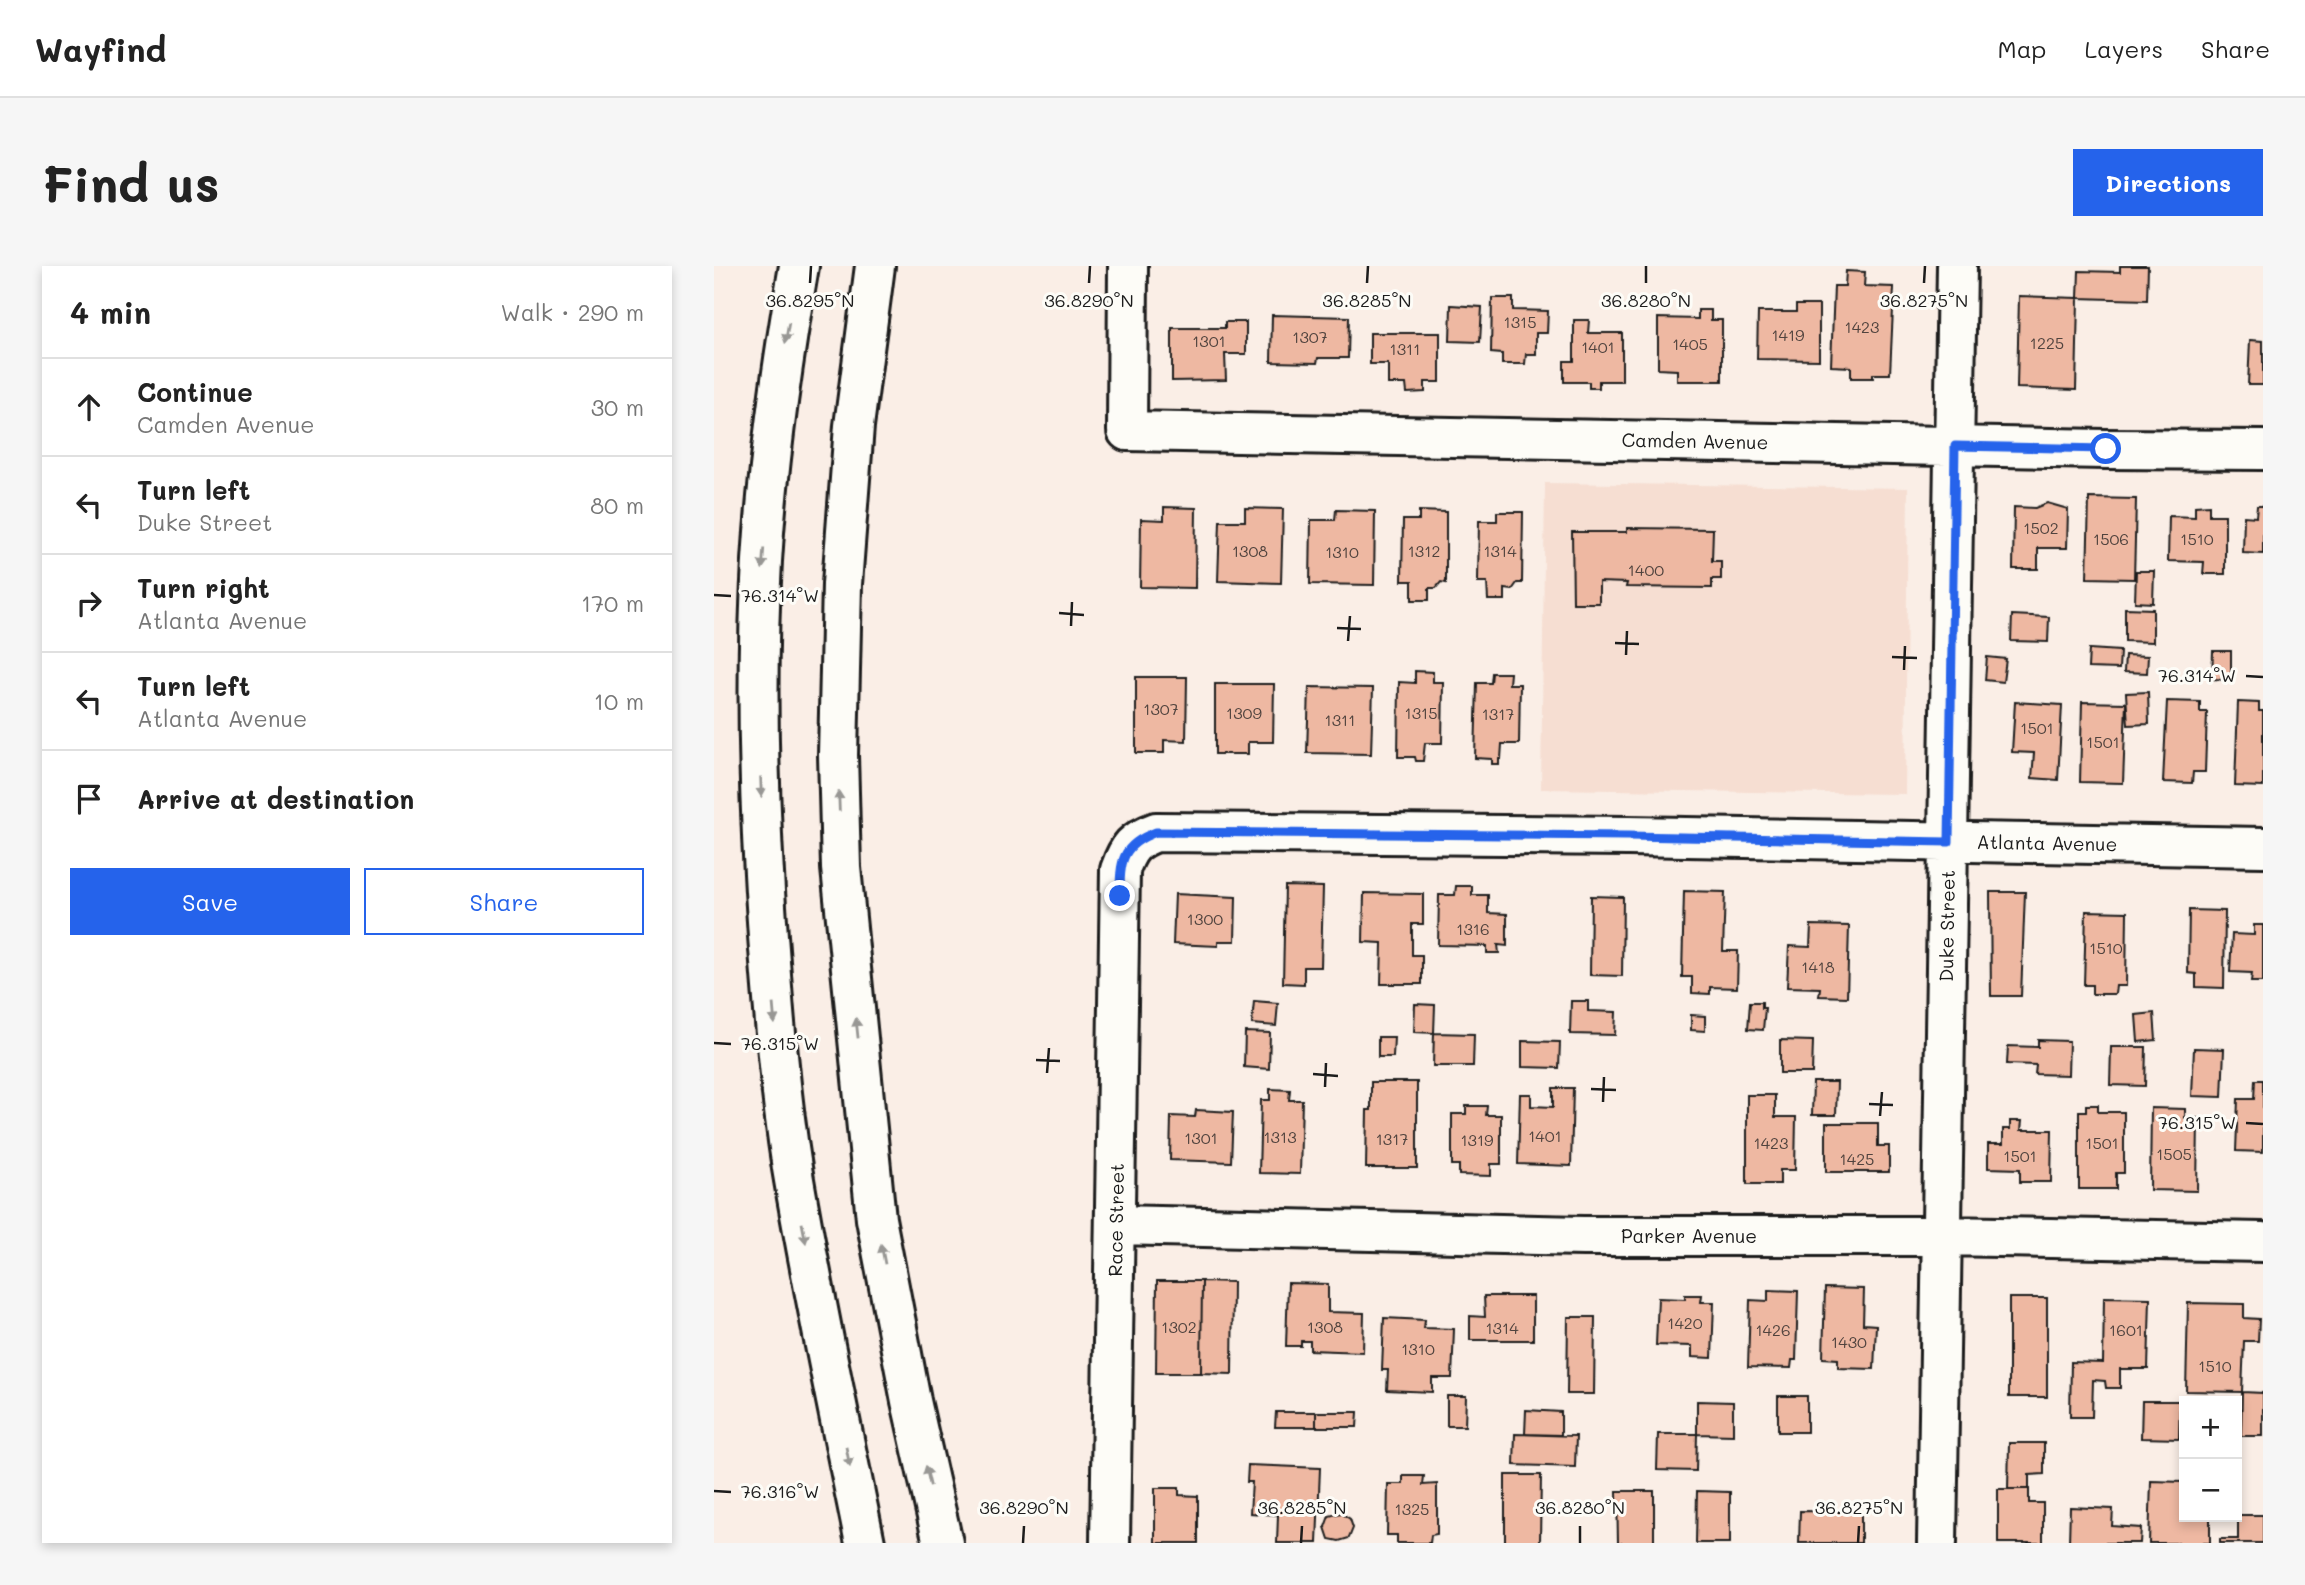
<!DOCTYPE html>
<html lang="en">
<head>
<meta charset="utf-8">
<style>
  body { margin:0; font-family:Mali,sans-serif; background:#f6f6f6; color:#222 }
  .controls { position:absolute; right:21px; bottom:21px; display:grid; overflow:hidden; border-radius:0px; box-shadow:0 4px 10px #0003 }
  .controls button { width:63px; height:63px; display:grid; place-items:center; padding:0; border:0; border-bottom:2px solid #e0e0e0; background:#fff; color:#222; font:35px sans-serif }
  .stop { position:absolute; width:21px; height:21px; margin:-16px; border:5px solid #2563eb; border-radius:50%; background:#fff }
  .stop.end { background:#2563eb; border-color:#fff; box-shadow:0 2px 7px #0008 }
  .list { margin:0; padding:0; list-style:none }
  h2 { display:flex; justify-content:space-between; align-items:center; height:91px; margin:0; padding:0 28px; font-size:30px }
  h2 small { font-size:23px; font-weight:400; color:#767676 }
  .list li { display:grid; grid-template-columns:46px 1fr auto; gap:21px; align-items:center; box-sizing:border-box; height:98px; padding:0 28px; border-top:2px solid #e0e0e0 }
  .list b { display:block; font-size:26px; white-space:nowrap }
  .list p { margin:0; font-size:23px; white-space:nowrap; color:#767676 }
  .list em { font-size:23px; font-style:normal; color:#767676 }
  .actions { display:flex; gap:14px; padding:21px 28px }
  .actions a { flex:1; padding:16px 0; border:2px solid #2563eb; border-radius:0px; text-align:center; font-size:24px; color:#2563eb }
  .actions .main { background:#2563eb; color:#fff }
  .icon { flex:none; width:38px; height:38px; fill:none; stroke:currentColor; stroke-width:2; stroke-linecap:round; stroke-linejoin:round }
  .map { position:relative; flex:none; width:1549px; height:1277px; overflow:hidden; border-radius:0px }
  header { display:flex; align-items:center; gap:42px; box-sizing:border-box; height:98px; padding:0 35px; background:#fff; border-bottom:2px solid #e0e0e0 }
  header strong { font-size:33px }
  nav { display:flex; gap:38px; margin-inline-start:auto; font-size:24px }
  .intro { display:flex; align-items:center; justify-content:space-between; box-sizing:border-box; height:168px; padding:0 42px }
  h1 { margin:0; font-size:49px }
  .button { padding:18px 32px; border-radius:0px; background:#2563eb; color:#fff; font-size:24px; font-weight:700 }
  main { display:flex; gap:42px; padding:0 42px }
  aside { flex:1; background:#fff; border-radius:0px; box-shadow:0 4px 10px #0003 }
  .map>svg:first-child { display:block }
  .built { fill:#f6ded2 }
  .building { fill:#eeb8a2; stroke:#1c1c1c; stroke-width:2 }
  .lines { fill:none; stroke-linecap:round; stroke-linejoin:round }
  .street-casing { stroke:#1c1c1c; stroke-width:44 }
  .highway-casing { stroke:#1c1c1c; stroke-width:44 }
  .street { stroke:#fdfcf7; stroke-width:38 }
  .highway { stroke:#fdfcf7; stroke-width:38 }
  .oneway { fill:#989794 }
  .route { stroke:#2563eb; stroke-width:9 }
  .ticks { fill:none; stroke:#1c1c1c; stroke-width:2.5 }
  .labels { text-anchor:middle; stroke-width:6; stroke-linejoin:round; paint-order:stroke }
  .number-label { font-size:16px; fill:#50433e }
  .street-label { font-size:19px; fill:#1c1c1c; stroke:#fdfcf7 }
  .ticks-label { font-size:18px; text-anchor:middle; fill:#1c1c1c; stroke:#fdfcf7; stroke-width:6; stroke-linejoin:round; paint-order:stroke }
</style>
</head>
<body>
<header>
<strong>Wayfind</strong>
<nav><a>Map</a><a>Layers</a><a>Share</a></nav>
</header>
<div class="intro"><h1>Find us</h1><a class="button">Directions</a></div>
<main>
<aside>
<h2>4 min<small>Walk · 290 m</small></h2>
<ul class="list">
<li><svg class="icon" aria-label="ahead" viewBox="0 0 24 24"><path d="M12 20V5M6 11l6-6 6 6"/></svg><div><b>Continue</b><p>Camden Avenue</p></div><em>30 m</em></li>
<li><svg class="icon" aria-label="left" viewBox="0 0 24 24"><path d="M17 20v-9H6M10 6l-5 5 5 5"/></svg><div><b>Turn left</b><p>Duke Street</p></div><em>80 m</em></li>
<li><svg class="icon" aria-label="right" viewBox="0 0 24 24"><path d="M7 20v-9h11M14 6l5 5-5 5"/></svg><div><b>Turn right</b><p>Atlanta Avenue</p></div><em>170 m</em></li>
<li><svg class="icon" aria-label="left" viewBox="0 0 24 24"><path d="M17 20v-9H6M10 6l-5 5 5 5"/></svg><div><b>Turn left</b><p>Atlanta Avenue</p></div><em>10 m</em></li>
<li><svg class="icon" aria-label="arrive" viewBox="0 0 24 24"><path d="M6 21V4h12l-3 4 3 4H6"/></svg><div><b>Arrive at destination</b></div></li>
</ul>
<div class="actions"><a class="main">Save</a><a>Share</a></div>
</aside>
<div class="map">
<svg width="1549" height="1277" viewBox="0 0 1549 1277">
  <rect width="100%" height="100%" fill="#faeee6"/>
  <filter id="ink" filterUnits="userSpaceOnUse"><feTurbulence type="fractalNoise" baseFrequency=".0143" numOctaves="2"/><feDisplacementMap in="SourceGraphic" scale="14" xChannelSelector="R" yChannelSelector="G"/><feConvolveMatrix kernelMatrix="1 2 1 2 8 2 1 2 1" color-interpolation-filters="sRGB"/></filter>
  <g filter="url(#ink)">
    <path class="built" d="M 831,217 L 1194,222 L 1191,528 L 827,523 Z"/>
    <path class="building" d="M 1406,0 L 1434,0 L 1433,34 L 1364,32 L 1365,5 L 1406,6 Z
      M 1132,5 L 1151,6 L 1150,20 L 1180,21 L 1176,108 L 1159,108 L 1159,112 L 1137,112 L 1137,101 L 1117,100 L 1120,20 L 1131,20 Z
      M 1305,30 L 1364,32 L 1362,124 L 1303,122 Z
      M 778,32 L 799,32 L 799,44 L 834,45 L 833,67 L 822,67 L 822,88 L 812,88 L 811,98 L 788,98 L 788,88 L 777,87 Z
      M 737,39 L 768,41 L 766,76 L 736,75 Z
      M 1082,39 L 1105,39 L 1105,94 L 1043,93 L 1044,46 L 1082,46 Z
      M 984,44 L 997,44 L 997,54 L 1008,54 L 1008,115 L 963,115 L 963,104 L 944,103 L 944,52 L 984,53 Z
      M 558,49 L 635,51 L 634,92 L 604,92 L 603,97 L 557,96 Z
      M 860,54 L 875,54 L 874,67 L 908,67 L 908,115 L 885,115 L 885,122 L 875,122 L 875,116 L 850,116 L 850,95 L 860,95 Z
      M 511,56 L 532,56 L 532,88 L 511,88 L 512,114 L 458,115 L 458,62 L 511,62 Z
      M 656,67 L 726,67 L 726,116 L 711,116 L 711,126 L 693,127 L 692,118 L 674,118 L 674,98 L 656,98 Z
      M 1536,74 L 1549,75 L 1549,119 L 1534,119 Z
      M 1375,232 L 1422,233 L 1420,313 L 1373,312 Z
      M 1333,237 L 1354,243 L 1353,282 L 1324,282 L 1324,303 L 1299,303 L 1300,241 L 1321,242 Z
      M 1495,239 L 1495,249 L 1511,249 L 1511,308 L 1489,308 L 1490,296 L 1454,295 L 1455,250 L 1481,251 L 1481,240 Z
      M 1543,240 L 1549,240 L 1549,288 L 1529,287 L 1530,250 L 1542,251 Z
      M 450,241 L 482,242 L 481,322 L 426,321 L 427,253 L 450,254 Z
      M 531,242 L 569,243 L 567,317 L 504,315 L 506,255 L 531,255 Z
      M 622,244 L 661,245 L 660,319 L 596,318 L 597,254 L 621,254 Z
      M 705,245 L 732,246 L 732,317 L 727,316 L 722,322 L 715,322 L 715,334 L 698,334 L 698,315 L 688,315 L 689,254 L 705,254 Z
      M 783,246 L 809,246 L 808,317 L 803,317 L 798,324 L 791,323 L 791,334 L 774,334 L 773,316 L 764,316 L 765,255 L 783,255 Z
      M 913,262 L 999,263 L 998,295 L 1007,295 L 1007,313 L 998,313 L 998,322 L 912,321 L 913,317 L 885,316 L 885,337 L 859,337 L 858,266 L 913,266 Z
      M 1422,305 L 1440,305 L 1439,337 L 1421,336 Z
      M 1411,342 L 1439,343 L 1439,376 L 1411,375 Z
      M 1298,349 L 1335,351 L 1334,376 L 1297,375 Z
      M 1375,383 L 1406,385 L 1405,403 L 1374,402 Z
      M 1499,385 L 1517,385 L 1517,414 L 1498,413 Z
      M 1411,389 L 1434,390 L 1433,407 L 1410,406 Z
      M 1273,391 L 1292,393 L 1289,416 L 1271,414 Z
      M 701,405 L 719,406 L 719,416 L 729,416 L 728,477 L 711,477 L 709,495 L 702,495 L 701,491 L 684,491 L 685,416 L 701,417 Z
      M 778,407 L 796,407 L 795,418 L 806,418 L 805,478 L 788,478 L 787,493 L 785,493 L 785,498 L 778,498 L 778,493 L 761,492 L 763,417 L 777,417 Z
      M 422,411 L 473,411 L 472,475 L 450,474 L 450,487 L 422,487 Z
      M 501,418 L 560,418 L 559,476 L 534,476 L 534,488 L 501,488 Z
      M 595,421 L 659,422 L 657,488 L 593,487 Z
      M 1434,426 L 1435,458 L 1414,459 L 1412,427 Z
      M 1453,435 L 1486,436 L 1486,446 L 1493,446 L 1491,506 L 1479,506 L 1478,517 L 1449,516 Z
      M 1301,436 L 1348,439 L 1344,514 L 1318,512 L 1320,487 L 1298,486 Z
      M 1368,436 L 1412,437 L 1409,517 L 1366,516 Z
      M 1524,436 L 1545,437 L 1545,445 L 1549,445 L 1549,521 L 1521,520 Z
      M 571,620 L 609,621 L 607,701 L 590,701 L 590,718 L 569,717 Z
      M 742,620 L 758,620 L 758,629 L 774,629 L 774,647 L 793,648 L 793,680 L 784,679 L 785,687 L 773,687 L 773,680 L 724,679 L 725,629 L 741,629 Z
      M 970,625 L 1011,626 L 1009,685 L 1024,685 L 1023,722 L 996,721 L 996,728 L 978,727 L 978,711 L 968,711 Z
      M 1276,626 L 1311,626 L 1307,730 L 1277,730 Z
      M 650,627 L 709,628 L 709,658 L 698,658 L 698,689 L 708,689 L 708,718 L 667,718 L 668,677 L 649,676 Z
      M 461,628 L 522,631 L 521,675 L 504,675 L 504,680 L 459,678 Z
      M 877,630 L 909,631 L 908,710 L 876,709 Z
      M 1475,644 L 1511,645 L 1510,722 L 1482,721 L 1482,708 L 1474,707 Z
      M 1372,645 L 1413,646 L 1412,720 L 1402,720 L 1401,728 L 1378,728 L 1378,719 L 1370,719 Z
      M 1097,659 L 1135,660 L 1133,731 L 1105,730 L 1106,722 L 1073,721 L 1075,680 L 1096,681 Z
      M 1540,659 L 1549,659 L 1549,716 L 1537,716 L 1538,707 L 1516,706 L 1518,668 L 1540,669 Z
      M 540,735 L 564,737 L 562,760 L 538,758 Z
      M 857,735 L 874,735 L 874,745 L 902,746 L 901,769 L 856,768 Z
      M 1036,736 L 1048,736 L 1048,742 L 1051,742 L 1049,764 L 1034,763 Z
      M 701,738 L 721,739 L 720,767 L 700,766 Z
      M 1440,747 L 1442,774 L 1424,776 L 1422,749 Z
      M 977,749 L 991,750 L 991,765 L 977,764 Z
      M 531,766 L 556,767 L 555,803 L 530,801 Z
      M 720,767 L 760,768 L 759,800 L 719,800 Z
      M 664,771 L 680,771 L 679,791 L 664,791 Z
      M 1066,774 L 1099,775 L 1098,807 L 1066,807 Z
      M 1324,774 L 1355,775 L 1354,809 L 1321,808 L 1322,799 L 1293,798 L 1294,780 L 1324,781 Z
      M 808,775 L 846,776 L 845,802 L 808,801 Z
      M 1397,781 L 1432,781 L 1431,820 L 1396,819 Z
      M 1480,782 L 1510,783 L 1508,831 L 1478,830 Z
      M 1541,814 L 1549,814 L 1549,886 L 1522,885 L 1524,833 L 1540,833 Z
      M 657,816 L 703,816 L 703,902 L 652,902 L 653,844 L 657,844 Z
      M 1099,816 L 1123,816 L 1122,849 L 1098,849 Z
      M 839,822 L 859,822 L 857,900 L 804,898 L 806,828 L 817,828 L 817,840 L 839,841 Z
      M 556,823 L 576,824 L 575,834 L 588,834 L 586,908 L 545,907 L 547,834 L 556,834 Z
      M 1033,829 L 1061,829 L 1061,851 L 1082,851 L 1081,904 L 1066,904 L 1066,918 L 1033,918 Z
      M 1372,839 L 1384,839 L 1384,846 L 1410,846 L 1410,907 L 1402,907 L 1402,923 L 1365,923 L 1365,845 L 1372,845 Z
      M 752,840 L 773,840 L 772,849 L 787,849 L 787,898 L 777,898 L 777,910 L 745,909 L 745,899 L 738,899 L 738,848 L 752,848 Z
      M 1437,842 L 1471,843 L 1471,852 L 1484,852 L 1483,925 L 1436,924 Z
      M 482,844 L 519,846 L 517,896 L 456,894 L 457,850 L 481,851 Z
      M 1296,855 L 1308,855 L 1307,864 L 1338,864 L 1337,916 L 1306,916 L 1306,903 L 1274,902 L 1274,878 L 1289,878 L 1289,863 L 1296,863 Z
      M 1112,857 L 1164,857 L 1164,880 L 1175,880 L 1175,906 L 1112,906 Z
      M 443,1015 L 488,1015 L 487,1107 L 442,1107 Z
      M 488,1015 L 519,1016 L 518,1108 L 487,1107 Z
      M 574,1017 L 614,1018 L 614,1046 L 650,1047 L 649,1086 L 596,1084 L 596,1075 L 587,1075 L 587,1080 L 572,1080 Z
      M 1111,1022 L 1150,1023 L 1149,1058 L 1162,1059 L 1160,1103 L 1124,1102 L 1124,1093 L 1109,1092 Z
      M 1054,1024 L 1084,1025 L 1082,1094 L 1078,1094 L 1077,1102 L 1034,1101 L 1036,1034 L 1054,1035 Z
      M 971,1029 L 988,1029 L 987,1036 L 1000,1036 L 998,1092 L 978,1091 L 978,1080 L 942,1079 L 944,1032 L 971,1033 Z
      M 770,1030 L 819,1030 L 819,1074 L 756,1074 L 756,1050 L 771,1051 Z
      M 1390,1031 L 1436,1032 L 1434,1103 L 1406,1103 L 1406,1122 L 1392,1122 L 1391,1115 L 1379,1114 L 1378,1151 L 1356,1151 L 1357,1096 L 1389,1097 Z
      M 1295,1032 L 1333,1032 L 1333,1131 L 1295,1131 Z
      M 1474,1037 L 1530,1038 L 1530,1052 L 1545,1053 L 1544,1075 L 1530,1075 L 1528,1126 L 1472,1125 Z
      M 854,1051 L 881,1051 L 880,1128 L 853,1128 Z
      M 670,1052 L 711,1054 L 710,1062 L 740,1063 L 738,1112 L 718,1112 L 718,1126 L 673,1124 L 674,1104 L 668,1104 Z
      M 1528,1126 L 1549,1127 L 1549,1170 L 1527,1170 Z
      M 733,1130 L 752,1130 L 751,1160 L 733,1160 Z
      M 1064,1130 L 1093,1130 L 1093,1166 L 1064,1166 Z
      M 983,1135 L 1019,1136 L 1019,1169 L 983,1168 Z
      M 1428,1135 L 1466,1135 L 1465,1173 L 1427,1172 Z
      M 812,1144 L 847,1146 L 847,1169 L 811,1168 Z
      M 562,1146 L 602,1146 L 602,1161 L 561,1161 Z
      M 602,1146 L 644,1146 L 643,1161 L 602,1161 Z
      M 801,1168 L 862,1170 L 861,1201 L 800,1199 Z
      M 944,1168 L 983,1168 L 982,1205 L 943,1204 Z
      M 1295,1177 L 1330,1177 L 1330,1208 L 1315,1209 L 1315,1223 L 1294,1223 Z
      M 534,1199 L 606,1202 L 603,1277 L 563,1277 L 564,1249 L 536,1247 L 538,1216 L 533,1216 Z
      M 791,1209 L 827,1209 L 826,1277 L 791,1277 Z
      M 689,1210 L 710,1210 L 709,1219 L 723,1218 L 723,1268 L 717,1269 L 716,1277 L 683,1277 L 683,1269 L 673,1269 L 674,1218 L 689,1218 Z
      M 1437,1215 L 1470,1216 L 1470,1251 L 1496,1251 L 1496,1277 L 1435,1277 Z
      M 441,1222 L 465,1222 L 465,1229 L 484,1230 L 484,1277 L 441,1277 Z
      M 1284,1223 L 1315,1223 L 1315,1237 L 1329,1237 L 1329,1277 L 1284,1277 Z
      M 903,1225 L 940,1225 L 940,1277 L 904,1277 Z
      M 983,1225 L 1016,1226 L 1016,1277 L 982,1277 Z
      M 1356,1241 L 1399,1243 L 1398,1260 L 1427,1262 L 1426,1277 L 1355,1277 Z
      M 1086,1245 L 1147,1246 L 1147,1277 L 1085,1277 Z
      M 627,1247 L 636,1253 L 639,1262 L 635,1272 L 625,1275 L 615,1273 L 611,1261 L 615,1250 Z
      M 1524,1249 L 1549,1249 L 1549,1277 L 1506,1277 L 1506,1273 L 1524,1273 Z"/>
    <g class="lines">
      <defs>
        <path id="street" d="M 414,0 L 413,165 L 1392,183 L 1549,184
          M 402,959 L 869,970 L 1228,970 L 1549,976
          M 396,1277 L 406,604 C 414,581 420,574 442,566 L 914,570 L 1549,581
          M 1223,1277 L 1243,0"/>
        <path id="highway" d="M 85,0 C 68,98 54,196 48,295 C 41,420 45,546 54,670 C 60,748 66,826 78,902 C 99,1028 126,1152 151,1277
          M 161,0 L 140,160 L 128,318 L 124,489 L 127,602 L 162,953 L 197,1135 L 229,1277"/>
      </defs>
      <use href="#street" class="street-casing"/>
      <use href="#highway" class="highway-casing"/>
      <use href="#street" class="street"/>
      <use href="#highway" class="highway"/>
    </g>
    <defs><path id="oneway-solid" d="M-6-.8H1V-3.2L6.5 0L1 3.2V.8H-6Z" transform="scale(1.75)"/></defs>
    <g class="oneway">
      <use href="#oneway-solid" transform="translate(73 67) rotate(100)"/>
      <use href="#oneway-solid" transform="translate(49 293) rotate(94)"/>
      <use href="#oneway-solid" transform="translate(47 521) rotate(88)"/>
      <use href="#oneway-solid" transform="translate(125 535) rotate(-92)"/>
      <use href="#oneway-solid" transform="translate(60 748) rotate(85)"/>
      <use href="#oneway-solid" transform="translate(143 762) rotate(-96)"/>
      <use href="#oneway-solid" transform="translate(90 967) rotate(79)"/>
      <use href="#oneway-solid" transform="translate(169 988) rotate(-101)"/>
      <use href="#oneway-solid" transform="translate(134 1191) rotate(79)"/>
      <use href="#oneway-solid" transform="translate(214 1210) rotate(-103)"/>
    </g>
  </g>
  <g class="lines" filter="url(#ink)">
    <path class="route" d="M 406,630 C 406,595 407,579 442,566 L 914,570 L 1235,576 L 1241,180 L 1392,183"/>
  </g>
  <path class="ticks" d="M 96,17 L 97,0M 375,17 L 376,0M 653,17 L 654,0M 932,17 L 932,0M 1210,17 L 1211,0M 0,329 L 17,330M 345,347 L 370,349M 357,360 L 358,336M 623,362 L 647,363M 634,375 L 636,350M 901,377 L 925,378M 912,389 L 913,365M 1178,391 L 1203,392M 1190,404 L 1191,380M 1532,410 L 1549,411M 0,777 L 17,778M 322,794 L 346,795M 333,807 L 335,782M 599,808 L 624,810M 611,821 L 612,797M 877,823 L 902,824M 889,836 L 890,811M 1155,838 L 1179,839M 1166,850 L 1168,826M 1532,857 L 1549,858M 0,1225 L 17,1226M 309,1277 L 310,1260M 587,1277 L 588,1260M 866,1277 L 866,1260M 1144,1277 L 1145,1260"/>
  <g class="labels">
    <g class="number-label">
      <text x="806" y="62">1315</text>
      <text x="1148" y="67">1423</text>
      <text x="1074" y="75">1419</text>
      <text x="596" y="77">1307</text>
      <text x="495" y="81">1301</text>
      <text x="1333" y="83">1225</text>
      <text x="976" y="84">1405</text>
      <text x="884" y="87">1401</text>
      <text x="691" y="89">1311</text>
      <text x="1327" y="268">1502</text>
      <text x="1397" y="279">1506</text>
      <text x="1483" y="279">1510</text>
      <text x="536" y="291">1308</text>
      <text x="710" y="291">1312</text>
      <text x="786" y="291">1314</text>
      <text x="628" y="292">1310</text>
      <text x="932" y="310">1400</text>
      <text x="447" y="449">1307</text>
      <text x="530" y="453">1309</text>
      <text x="707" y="453">1315</text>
      <text x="784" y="454">1317</text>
      <text x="626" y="460">1311</text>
      <text x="1323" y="468">1501</text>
      <text x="1389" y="482">1501</text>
      <text x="491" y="659">1300</text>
      <text x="759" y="669">1316</text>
      <text x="1392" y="688">1510</text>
      <text x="1104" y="707">1418</text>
      <text x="831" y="876">1401</text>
      <text x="566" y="877">1313</text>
      <text x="487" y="878">1301</text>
      <text x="678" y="879">1317</text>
      <text x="763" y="880">1319</text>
      <text x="1057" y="883">1423</text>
      <text x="1388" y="883">1501</text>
      <text x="1460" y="894">1505</text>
      <text x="1306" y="896">1501</text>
      <text x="1143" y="899">1425</text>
      <text x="971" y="1063">1420</text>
      <text x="465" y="1067">1302</text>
      <text x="611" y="1067">1308</text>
      <text x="788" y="1068">1314</text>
      <text x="1059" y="1070">1426</text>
      <text x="1412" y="1070">1601</text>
      <text x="1135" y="1082">1430</text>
      <text x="704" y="1089">1310</text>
      <text x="1501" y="1106">1510</text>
      <text x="698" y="1249">1325</text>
    </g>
    <g class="street-label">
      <text transform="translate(981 175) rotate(1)" y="7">Camden Avenue</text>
      <text transform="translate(1333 577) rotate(1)" y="7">Atlanta Avenue</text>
      <text transform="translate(1233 660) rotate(-89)" y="7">Duke Street</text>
      <text transform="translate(402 954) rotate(-89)" y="7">Race Street</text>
      <text x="975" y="977">Parker Avenue</text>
    </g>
  </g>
  <g class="ticks-label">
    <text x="96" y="41">36.8295°N</text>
    <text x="375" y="41">36.8290°N</text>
    <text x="653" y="41">36.8285°N</text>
    <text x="932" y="41">36.8280°N</text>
    <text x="1210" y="41">36.8275°N</text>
    <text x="66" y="336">76.314°W</text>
    <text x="1483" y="416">76.314°W</text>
    <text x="66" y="784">76.315°W</text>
    <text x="1483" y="863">76.315°W</text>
    <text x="66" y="1232">76.316°W</text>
    <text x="310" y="1248">36.8290°N</text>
    <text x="588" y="1248">36.8285°N</text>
    <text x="866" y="1248">36.8280°N</text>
    <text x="1145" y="1248">36.8275°N</text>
  </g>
</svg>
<div class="controls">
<button>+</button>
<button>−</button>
</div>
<div class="stop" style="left:1392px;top:183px"></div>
<div class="stop end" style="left:406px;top:630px"></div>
</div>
</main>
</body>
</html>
